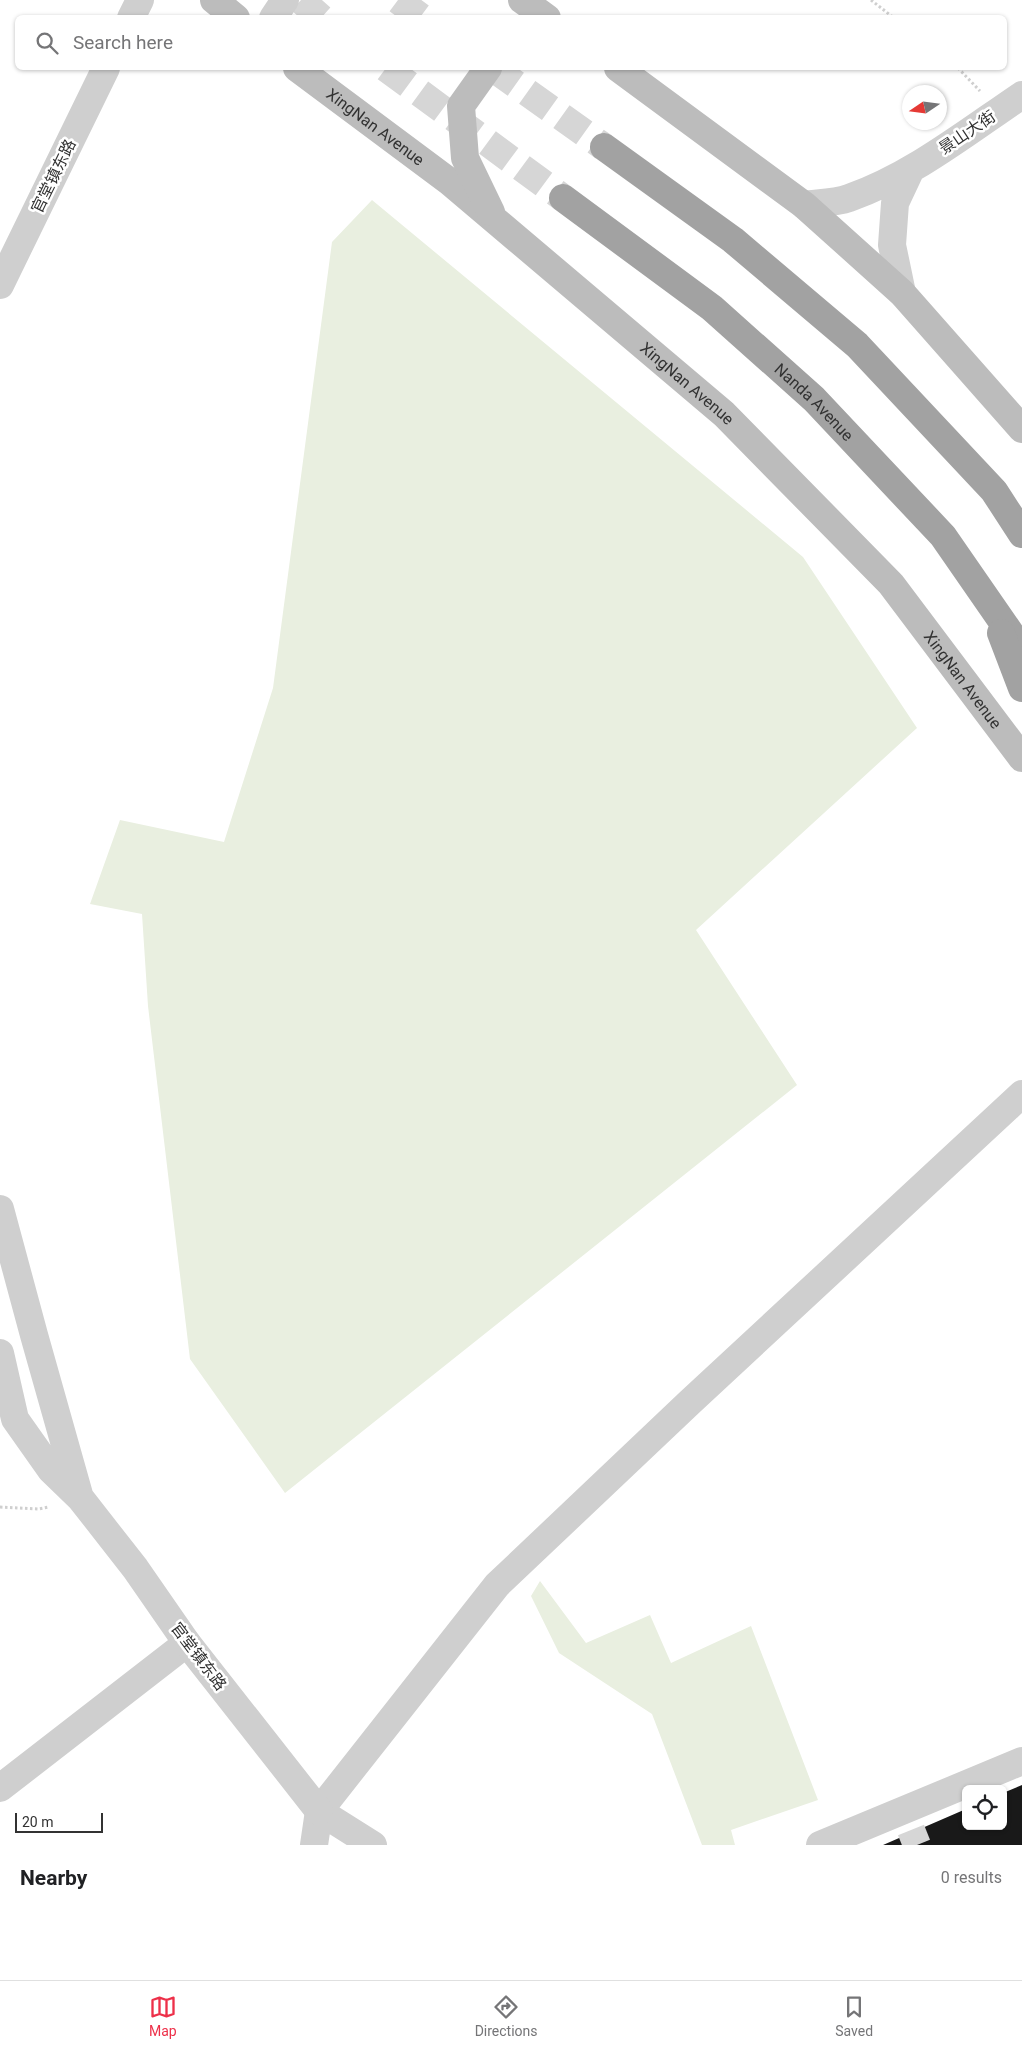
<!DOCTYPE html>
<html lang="en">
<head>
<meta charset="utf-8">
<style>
  body { margin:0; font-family:Roboto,"Noto Sans SC",sans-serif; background:#f6f6f6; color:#202124 }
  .controls { position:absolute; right:15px; bottom:15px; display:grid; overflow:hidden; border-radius:8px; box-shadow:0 1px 4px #0004 }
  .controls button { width:45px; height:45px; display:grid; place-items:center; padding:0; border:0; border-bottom:1px solid #e0e0e0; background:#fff; color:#202124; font:25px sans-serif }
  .compass { position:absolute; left:902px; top:85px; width:45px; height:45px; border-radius:50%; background:#fff; box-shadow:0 1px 4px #0004; rotate:257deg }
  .scale { position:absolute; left:15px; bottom:12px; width:88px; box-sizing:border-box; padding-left:5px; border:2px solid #323232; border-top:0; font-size:14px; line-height:18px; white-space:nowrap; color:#323232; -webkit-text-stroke:4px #fff; paint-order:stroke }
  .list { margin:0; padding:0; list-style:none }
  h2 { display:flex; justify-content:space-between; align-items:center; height:65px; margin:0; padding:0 20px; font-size:21px }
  h2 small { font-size:16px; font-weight:400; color:#757577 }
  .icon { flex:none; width:28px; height:28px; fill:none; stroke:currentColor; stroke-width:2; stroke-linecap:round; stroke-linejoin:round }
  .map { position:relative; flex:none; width:1022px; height:1845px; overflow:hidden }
  .search { position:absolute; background:#fff; box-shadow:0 1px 4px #0004; left:15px; right:15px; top:15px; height:55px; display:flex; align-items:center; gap:12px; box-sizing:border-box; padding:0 18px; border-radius:8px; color:#757577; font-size:19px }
  .sheet { height:135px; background:#fff }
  nav { display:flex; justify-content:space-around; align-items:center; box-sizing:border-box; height:70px; border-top:1px solid #e0e0e0; background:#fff; font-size:14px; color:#757577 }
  nav a { display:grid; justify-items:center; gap:2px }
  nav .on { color:#ed3049 }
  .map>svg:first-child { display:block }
  .green { fill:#e9efe0 }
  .building { fill:#191919 }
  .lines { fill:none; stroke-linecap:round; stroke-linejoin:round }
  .minor-tunnel { stroke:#d6d6d6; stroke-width:28; stroke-dasharray:28 14; stroke-linecap:butt }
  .trunk-tunnel { stroke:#d6d6d6; stroke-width:28; stroke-dasharray:28 14; stroke-linecap:butt }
  .path { stroke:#cfcfcf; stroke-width:3; stroke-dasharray:2.5 2.5; stroke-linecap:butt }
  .minor { stroke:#cfcfcf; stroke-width:28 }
  .tertiary { stroke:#cfcfcf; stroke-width:28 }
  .secondary { stroke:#bcbcbc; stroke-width:28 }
  .trunk { stroke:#a2a2a2; stroke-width:28 }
  .labels { text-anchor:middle; stroke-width:5; stroke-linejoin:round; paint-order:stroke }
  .street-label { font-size:16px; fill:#323232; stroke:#fff }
</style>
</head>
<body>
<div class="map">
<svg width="1022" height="1845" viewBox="0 0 1022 1845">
  <rect width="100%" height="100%" fill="#fff"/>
  <path class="green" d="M 372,200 L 803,557 L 917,728 L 696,930 L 797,1085 L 285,1493 L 190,1359 L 148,1006 L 142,914 L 90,904 L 120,820 L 224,842 L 273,688 L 332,242 Z
    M 540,1581 L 586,1643 L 650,1615 L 671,1663 L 751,1626 L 818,1800 L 731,1830 L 735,1845 L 702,1845 L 652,1714 L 559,1653 L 531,1596 Z"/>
  <path class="building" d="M 1022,1785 L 1022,1845 L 883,1845 L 966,1809 L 966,1826 L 1003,1826 L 1003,1793 Z"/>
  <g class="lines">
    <path class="minor-tunnel" d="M 911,1830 L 917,1845"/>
    <path class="trunk-tunnel" d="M 301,0 L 321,18
      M 398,0 L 422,18
      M 386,68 L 563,198
      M 493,68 L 604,147"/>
    <path class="path" d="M 871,0 L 894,18
      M 958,68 L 980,91
      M 0,1507 L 39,1509 L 49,1507"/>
    <path class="minor" d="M 273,18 L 285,0
      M 804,205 C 818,203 835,203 849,198 C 912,176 967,132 1022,95
      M 902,293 L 892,245 L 895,203 L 911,169
      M 0,1788 L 187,1643
      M 319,1811 L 373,1845
      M 314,1845 L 319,1811 L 497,1585 L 690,1402 L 1022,1094
      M 820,1845 L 1022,1761"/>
    <path class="tertiary" d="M 131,18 L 140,0
      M 0,285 L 106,68
      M 0,1209 L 34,1335 L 80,1498
      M 0,1353 L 15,1419 L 51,1470 L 81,1499 L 135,1568 L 187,1643 L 319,1811"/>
    <g class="secondary">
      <path d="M 214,0 L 236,18"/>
      <path d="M 522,0 L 547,18"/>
      <path id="s1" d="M 297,68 L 450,182 L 724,414 L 891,584 L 1022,758"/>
      <path d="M 488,68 L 461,106 L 465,158 L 491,212"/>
      <path d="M 618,68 L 804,205 L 902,293 L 1022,429"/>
    </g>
    <g class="trunk">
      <path d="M 604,147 L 733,240 L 857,345 L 994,491 L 1022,534"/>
      <path id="s2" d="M 563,198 L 712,308 L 814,399 L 943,536 L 1022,650"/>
      <path d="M 1001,633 L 1022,688"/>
    </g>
  </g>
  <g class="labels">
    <g class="street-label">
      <text dy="6" stroke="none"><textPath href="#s1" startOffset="98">XingNan Avenue</textPath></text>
      <text transform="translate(967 132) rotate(-34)" y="6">景山大街</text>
      <text transform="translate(53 176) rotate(-64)" y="6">官堂镇东路</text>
      <text dy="6" stroke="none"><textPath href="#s1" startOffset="502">XingNan Avenue</textPath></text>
      <text dy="6" stroke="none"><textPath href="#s2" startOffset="324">Nanda Avenue</textPath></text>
      <text dy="6" stroke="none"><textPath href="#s1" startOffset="908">XingNan Avenue</textPath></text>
      <text transform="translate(199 1656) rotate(53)" y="6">官堂镇东路</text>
    </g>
  </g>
</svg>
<div class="controls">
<button><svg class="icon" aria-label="locate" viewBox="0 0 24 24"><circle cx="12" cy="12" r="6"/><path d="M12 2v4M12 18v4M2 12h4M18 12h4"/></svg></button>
</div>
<svg class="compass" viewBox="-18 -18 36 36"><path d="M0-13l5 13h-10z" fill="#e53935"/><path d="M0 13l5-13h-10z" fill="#757577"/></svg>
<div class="scale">20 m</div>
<div class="search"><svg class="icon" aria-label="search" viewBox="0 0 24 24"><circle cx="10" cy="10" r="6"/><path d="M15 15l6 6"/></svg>Search here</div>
</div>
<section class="sheet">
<h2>Nearby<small>0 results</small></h2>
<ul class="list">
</ul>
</section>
<nav>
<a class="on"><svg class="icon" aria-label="map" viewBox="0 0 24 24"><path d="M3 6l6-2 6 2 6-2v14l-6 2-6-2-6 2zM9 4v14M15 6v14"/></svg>Map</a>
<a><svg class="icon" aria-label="directions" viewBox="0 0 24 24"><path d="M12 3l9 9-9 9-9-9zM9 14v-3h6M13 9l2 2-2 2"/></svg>Directions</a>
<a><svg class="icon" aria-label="saved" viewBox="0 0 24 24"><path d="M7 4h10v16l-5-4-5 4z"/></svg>Saved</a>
</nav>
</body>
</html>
